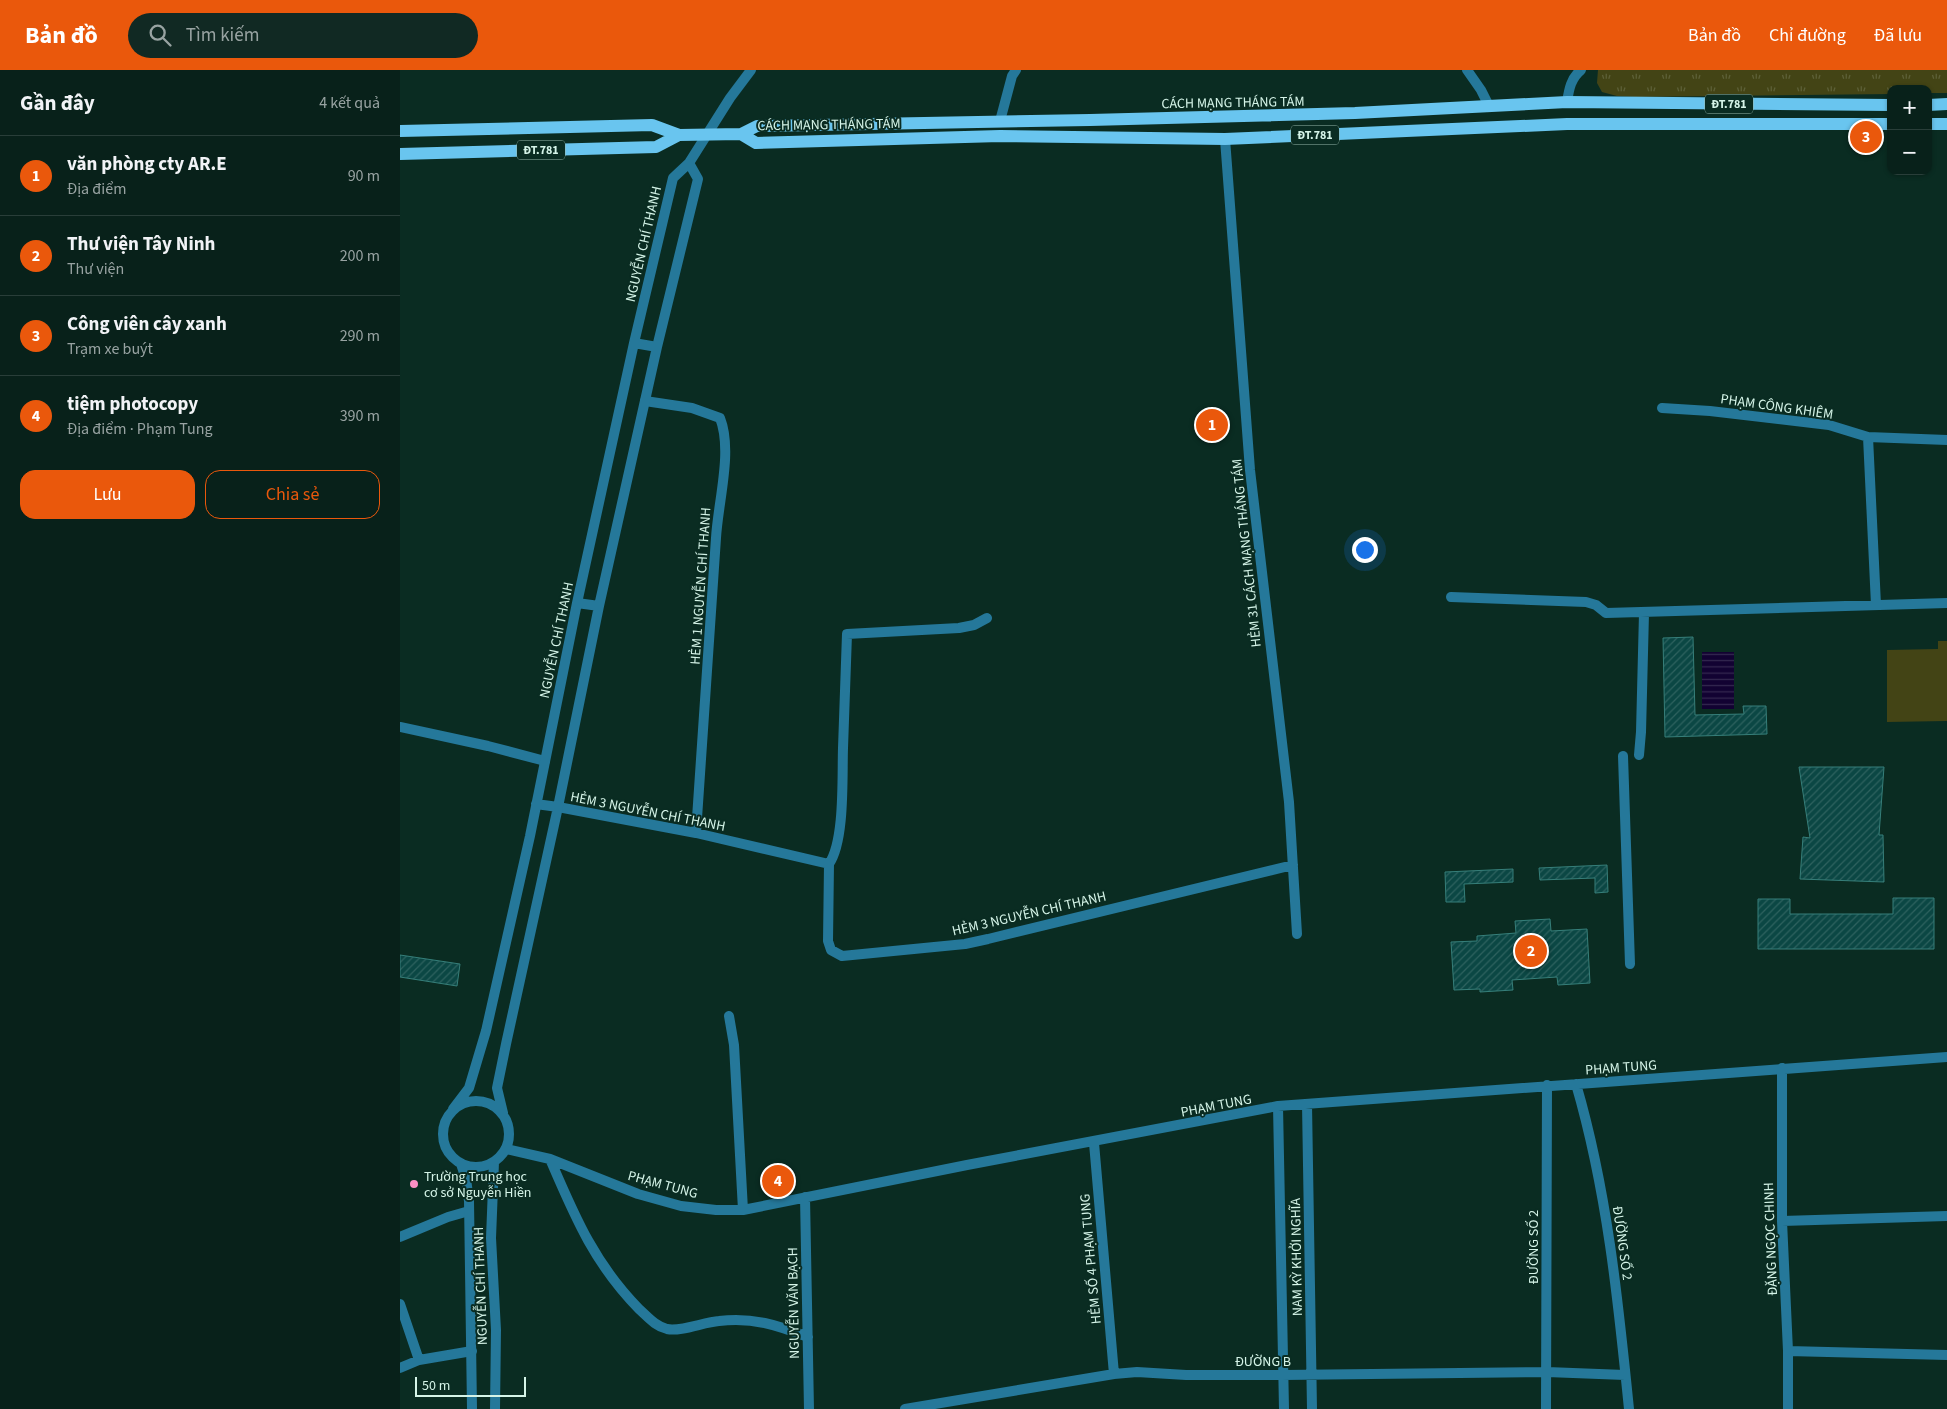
<!DOCTYPE html>
<html lang="vi">
<head>
<meta charset="utf-8">
<style>
  body { margin:0; font-family:"Source Sans 3",sans-serif; background:#112923; color:#f1f3f6 }
  .controls { position:absolute; right:15px; top:15px; display:grid; overflow:hidden; border-radius:10px; box-shadow:0 1px 4px #0004 }
  .controls button { width:45px; height:45px; display:grid; place-items:center; padding:0; border:0; border-bottom:1px solid #293e39; background:#08211a; color:#f1f3f6; font:25px sans-serif }
  .scale { position:absolute; left:15px; bottom:12px; width:111px; box-sizing:border-box; padding-left:5px; border:2px solid #d5f4e8; border-top:0; font-size:14px; line-height:18px; white-space:nowrap; color:#d5f4e8; -webkit-text-stroke:4px #0a2c22; paint-order:stroke }
  .you { position:absolute; left:964px; top:479px; width:18px; height:18px; margin:-12px; border:4px solid #fff; border-radius:50%; background:#1a73e8; box-shadow:0 0 0 8px #1a73e833 }
  .badge { display:grid; place-items:center; width:32px; height:32px; border-radius:50%; background:#ea580c; color:#fff; font-size:16px; font-weight:700 }
  .pin { position:absolute; translate:-50% -50%; border:2px solid #fff; box-shadow:0 1px 5px #0006 }
  .list { margin:0; padding:0; list-style:none }
  h2 { display:flex; justify-content:space-between; align-items:center; height:65px; margin:0; padding:0 20px; font-size:21px }
  h2 small { font-size:16px; font-weight:400; color:#98a3a2 }
  .list li { display:grid; grid-template-columns:32px 1fr auto; gap:15px; align-items:center; box-sizing:border-box; height:80px; padding:0 20px; border-top:1px solid #293e39 }
  .list b { display:block; font-size:19px; white-space:nowrap }
  .list p { margin:0; font-size:16px; white-space:nowrap; color:#98a3a2 }
  .list em { font-size:16px; font-style:normal; color:#98a3a2 }
  .actions { display:flex; gap:10px; padding:15px 20px }
  .actions a { flex:1; padding:11px 0; border:1px solid #ea580c; border-radius:15px; text-align:center; font-size:18px; color:#ea580c }
  .actions .main { background:#ea580c; color:#fff }
  .icon { flex:none; width:28px; height:28px; fill:none; stroke:currentColor; stroke-width:2; stroke-linecap:round; stroke-linejoin:round }
  .map { position:relative; flex:none; width:1547px; height:1339px; overflow:hidden }
  header { display:flex; align-items:center; gap:30px; box-sizing:border-box; height:70px; padding:0 25px; background:#ea580c; color:#fff }
  header strong { font-size:24px }
  nav { display:flex; gap:28px; margin-inline-start:auto; font-size:18px }
  .search { width:350px; height:45px; background:#112923; display:flex; align-items:center; gap:12px; box-sizing:border-box; padding:0 18px; border-radius:28px; color:#98a3a2; font-size:19px }
  main { display:flex }
  aside { flex:1; background:#08211a }
  .map>svg:first-child { display:block }
  .grass { fill:url(#grass-tufts) }
  .garden { fill:#434415 }
  .water { fill:url(#water-rules) }
  .building { fill:url(#building-hatch); stroke:#367f7a }
  .lines { fill:none; stroke-linecap:round; stroke-linejoin:round }
  .minor { stroke:#25789a; stroke-width:10 }
  .tertiary { stroke:#25789a; stroke-width:10 }
  .primary { stroke:#69c5ef; stroke-width:12 }
  .poi-dot { fill:#fb8fc4; stroke:#0a2c22; stroke-width:2 }
  .labels { text-anchor:middle; stroke-width:4; stroke-linejoin:round; paint-order:stroke }
  .shield { fill:#0a2c22; stroke:#98b8ad; stroke-width:1 }
  .shield-label { font-size:12px; font-weight:bold; fill:#d5f4e8 }
  .street-label { font-size:14px; fill:#d5f4e8; stroke:#0a2c22 }
  .poi-label { font-size:14px; fill:#d5f4e8; stroke:#0a2c22; text-anchor:start }
</style>
</head>
<body>
<header>
<strong>Bản đồ</strong>
<div class="search"><svg class="icon" aria-label="search" viewBox="0 0 24 24"><circle cx="10" cy="10" r="6"/><path d="M15 15l6 6"/></svg>Tìm kiếm</div>
<nav><a>Bản đồ</a><a>Chỉ đường</a><a>Đã lưu</a></nav>
</header>
<main>
<aside>
<h2>Gần đây<small>4 kết quả</small></h2>
<ul class="list">
<li><span class="badge">1</span><div><b>văn phòng cty AR.E</b><p>Địa điểm</p></div><em>90 m</em></li>
<li><span class="badge">2</span><div><b>Thư viện Tây Ninh</b><p>Thư viện</p></div><em>200 m</em></li>
<li><span class="badge">3</span><div><b>Công viên cây xanh</b><p>Trạm xe buýt</p></div><em>290 m</em></li>
<li><span class="badge">4</span><div><b>tiệm photocopy</b><p>Địa điểm · Phạm Tung</p></div><em>390 m</em></li>
</ul>
<div class="actions"><a class="main">Lưu</a><a>Chia sẻ</a></div>
</aside>
<div class="map">
<svg width="1547" height="1339" viewBox="0 0 1547 1339">
  <defs>
    <pattern id="grass-tufts" width="24" height="20" patternUnits="userSpaceOnUse" patternTransform="scale(1.25)"><rect width="24" height="20" fill="#434415"/><path d="M3 7l-1-3M5 7V3M7 7l1-3M15 17l-1-3M17 17v-4M19 17l1-3" fill="none" stroke="#5d6037"/></pattern>
    <pattern id="water-rules" width="6" height="5" patternUnits="userSpaceOnUse" patternTransform="scale(1.25)"><rect width="6" height="5" fill="#120232"/><path d="M0 2.5h6" fill="none" stroke="#342850"/></pattern>
    <pattern id="building-hatch" width="6" height="6" patternUnits="userSpaceOnUse" patternTransform="scale(1.25)"><rect width="6" height="6" fill="#0b4744"/><path d="M-1 1l2-2M0 6l6-6M5 7l2-2" fill="none" stroke="#2e625f"/></pattern>
  </defs>
  <rect width="100%" height="100%" fill="#0a2c22"/>
  <path class="grass" d="M 1198,0 L 1547,0 L 1547,23 L 1528,23 L 1528,19 L 1491,19 L 1491,24 L 1235,27 L 1217,26 L 1202,22 L 1197,13 Z"/>
  <path class="garden" d="M 1538,571 L 1547,571 L 1547,651 L 1487,652 L 1487,580 L 1538,579 Z"/>
  <path class="water" d="M 1302,582 L 1334,582 L 1334,639 L 1302,639 Z"/>
  <path class="building" d="M 1293,567 L 1295,645 L 1344,644 L 1343,636 L 1366,636 L 1367,664 L 1265,667 L 1263,568 Z
    M 1399,697 L 1484,697 L 1479,765 L 1483,765 L 1484,812 L 1400,809 L 1403,767 L 1410,768 Z
    M 1207,795 L 1208,822 L 1195,823 L 1195,808 L 1140,810 L 1139,798 Z
    M 1113,799 L 1113,812 L 1064,814 L 1065,832 L 1046,832 L 1045,802 Z
    M 1493,828 L 1534,828 L 1534,879 L 1358,879 L 1358,829 L 1390,829 L 1390,844 L 1493,844 Z
    M 1150,849 L 1151,861 L 1187,859 L 1190,913 L 1158,915 L 1157,907 L 1112,910 L 1113,920 L 1080,922 L 1080,919 L 1054,920 L 1051,872 L 1077,871 L 1077,866 L 1116,863 L 1115,851 Z
    M 0,885 L 60,894 L 57,916 L 0,907 Z"/>
  <g class="lines">
    <path class="minor" d="M 1067,0 L 1081,20 L 1089,36
      M 1167,32 C 1169,19 1171,8 1181,0
      M 600,51 L 612,6 L 616,0
      M 825,69 L 850,400 L 889,732 L 897,864
      M 245,331 L 292,338 L 320,348 C 333,381 318,432 316,468 C 309,566 303,665 296,763
      M 1262,338 L 1310,341 L 1429,355 L 1468,367 L 1547,370
      M 1468,367 L 1476,535
      M 1051,527 L 1186,532 L 1196,535 L 1206,543 L 1547,533
      M 0,657 L 88,676 L 145,691
      M 1239,685 L 1241,662 L 1244,543
      M 1223,686 L 1230,894
      M 158,737 L 296,763 L 429,794
      M 429,794 L 428,871 L 431,880 L 442,886 L 565,874 L 588,869 L 893,795
      M 429,794 C 445,771 442,707 443,678 C 444,640 446,602 447,564 L 559,558 L 574,555 L 587,548
      M 329,946 L 334,975 L 343,1140
      M 1382,998 L 1382,1151 L 1388,1281 L 1388,1339
      M 1176,1014 C 1207,1120 1218,1229 1229,1339
      M 907,1034 L 912,1339
      M 878,1036 L 884,1339
      M 694,1073 L 714,1304
      M 106,1079 L 150,1089 L 238,1124 L 281,1136 L 316,1140 L 343,1140 L 567,1095 L 878,1036 L 1547,987
      M 150,1089 C 175,1147 194,1193 239,1239 C 248,1247 255,1256 267,1259 C 281,1262 304,1252 319,1251 C 353,1247 377,1255 408,1267
      M 405,1127 L 409,1339
      M 1382,1151 L 1547,1146
      M 0,1167 L 48,1147 L 69,1141
      M 0,1234 L 19,1290 L 0,1298
      M 1388,1281 L 1547,1285
      M 19,1290 L 72,1281
      M 505,1339 L 714,1304 L 737,1302 L 786,1305 L 883,1305 L 1147,1302 L 1225,1305
      M 1146,1339 L 1147,1015"/>
    <path class="tertiary" d="M 234,273 L 257,277
      M 177,533 L 199,536
      M 136,734 L 158,737
      M43 1064a33 33 0 1 1 66 0a33 33 0 1 1-66 0Z
      M 53,1039 L 69,1018 L 86,961 L 130,766 L 177,533 L 234,273 L 273,108 L 289,93 L 330,28 L 351,0
      M 103,1043 L 97,1018 L 106,974 L 158,737 L 199,536 L 257,277 L 298,109 L 289,93
      M 94,1092 L 91,1168 L 96,1260 L 95,1339
      M 61,1094 L 66,1109 L 69,1131 L 72,1339"/>
    <path class="primary" d="M 1528,35 L 1547,34
      M 1528,54 L 1547,54
      M 0,61 L 252,55 L 279,65 L 341,64 L 357,56 L 690,50 L 955,43 L 1167,32 L 1491,35
      M 341,64 L 356,73 L 600,66 L 825,69 L 1167,54 L 1491,54
      M 0,84 L 256,77 L 279,65"/>
  </g>
  <circle class="poi-dot" cx="14" cy="1114" r="5"/>
  <g class="labels">
    <g class="shield">
      <rect x="1305" y="24.5" width="48" height="19" rx="4"/>
      <rect x="891" y="55.5" width="48" height="19" rx="4"/>
      <rect x="117" y="70.5" width="48" height="19" rx="4"/>
    </g>
    <g class="shield-label">
      <text x="1329" y="38">ĐT.781</text>
      <text x="915" y="69">ĐT.781</text>
      <text x="141" y="84">ĐT.781</text>
    </g>
    <g class="street-label">
      <text transform="translate(833 32) rotate(-1)" y="5">CÁCH MẠNG THÁNG TÁM</text>
      <text transform="translate(429 54) rotate(-1)" y="5">CÁCH MẠNG THÁNG TÁM</text>
      <text transform="translate(243 174) rotate(-77)" y="5">NGUYỄN CHÍ THANH</text>
      <text transform="translate(1377 336) rotate(8)" y="5">PHẠM CÔNG KHIÊM</text>
      <text transform="translate(846 483) rotate(-96)" y="5">HẺM 31 CÁCH MẠNG THÁNG TÁM</text>
      <text transform="translate(300 516) rotate(-86)" y="5">HẺM 1 NGUYỄN CHÍ THANH</text>
      <text transform="translate(156 570) rotate(-78)" y="5">NGUYỄN CHÍ THANH</text>
      <text transform="translate(248 741) rotate(11)" y="5">HẺM 3 NGUYỄN CHÍ THANH</text>
      <text transform="translate(629 843) rotate(-13)" y="5">HẺM 3 NGUYỄN CHÍ THANH</text>
      <text transform="translate(1221 997) rotate(-4)" y="5">PHẠM TUNG</text>
      <text transform="translate(816 1035) rotate(-11)" y="5">PHẠM TUNG</text>
      <text transform="translate(263 1114) rotate(15)" y="5">PHẠM TUNG</text>
      <text transform="translate(1370 1169) rotate(-92)" y="5">ĐẶNG NGỌC CHINH</text>
      <text transform="translate(1223 1173) rotate(82)" y="5">ĐƯỜNG SỐ 2</text>
      <text transform="translate(1133 1177) rotate(-90)" y="5">ĐƯỜNG SỐ 2</text>
      <text transform="translate(896 1187) rotate(-91)" y="5">NAM KỲ KHỞI NGHĨA</text>
      <text transform="translate(690 1189) rotate(-95)" y="5">HẺM SỐ 4 PHẠM TUNG</text>
      <text transform="translate(80 1216) rotate(-92)" y="5">NGUYỄN CHÍ THANH</text>
      <text transform="translate(393 1233) rotate(-91)" y="5">NGUYỄN VĂN BẠCH</text>
      <text x="863" y="1296">ĐƯỜNG B</text>
    </g>
    <g class="poi-label">
      <text x="24" y="1111">Trường Trung học<tspan x="24" dy="16">cơ sở Nguyễn Hiền</tspan></text>
    </g>
  </g>
</svg>
<div class="controls">
<button>+</button>
<button>−</button>
</div>
<div class="scale">50 m</div>
<div class="you"></div>
<div class="pin badge" style="left:812px;top:355px">1</div>
<div class="pin badge" style="left:1131px;top:881px">2</div>
<div class="pin badge" style="left:1466px;top:67px">3</div>
<div class="pin badge" style="left:378px;top:1111px">4</div>
</div>
</main>
</body>
</html>
